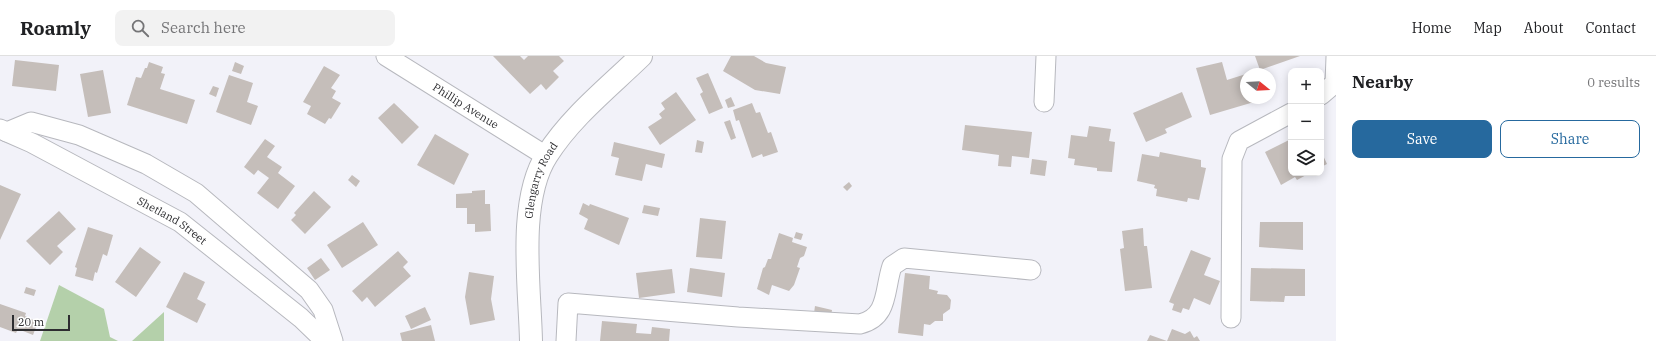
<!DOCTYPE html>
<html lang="en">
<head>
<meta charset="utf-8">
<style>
  body { margin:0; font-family:"IBM Plex Serif",serif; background:#f2f2f2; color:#202124 }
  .controls { position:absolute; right:12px; top:12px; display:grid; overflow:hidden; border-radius:8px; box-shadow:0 2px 10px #0003 }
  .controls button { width:36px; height:36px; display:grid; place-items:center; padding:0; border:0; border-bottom:1px solid #e0e0e0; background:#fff; color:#202124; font:20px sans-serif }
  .compass { position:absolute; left:1240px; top:12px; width:36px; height:36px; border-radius:50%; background:#fff; box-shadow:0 2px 10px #0003; rotate:108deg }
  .scale { position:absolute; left:12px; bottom:10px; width:58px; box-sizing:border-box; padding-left:4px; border:2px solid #2d2d30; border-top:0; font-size:11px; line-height:14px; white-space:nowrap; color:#2d2d30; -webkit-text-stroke:3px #fff; paint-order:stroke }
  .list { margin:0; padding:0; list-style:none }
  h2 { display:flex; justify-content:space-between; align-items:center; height:52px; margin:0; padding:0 16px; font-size:17px }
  h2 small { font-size:13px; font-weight:400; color:#757577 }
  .actions { display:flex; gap:8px; padding:12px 16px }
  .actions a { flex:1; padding:9px 0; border:1px solid #26699e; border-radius:8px; text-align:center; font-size:14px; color:#26699e }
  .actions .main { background:#26699e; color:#fff }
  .icon { flex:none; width:22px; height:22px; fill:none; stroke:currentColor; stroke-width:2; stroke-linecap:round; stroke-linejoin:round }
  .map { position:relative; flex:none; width:1336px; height:285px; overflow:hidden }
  header { display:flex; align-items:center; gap:24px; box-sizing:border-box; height:56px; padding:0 20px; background:#fff; border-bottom:1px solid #e0e0e0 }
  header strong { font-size:19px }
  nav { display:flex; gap:22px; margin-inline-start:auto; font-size:14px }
  .search { width:280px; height:36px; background:#f2f2f2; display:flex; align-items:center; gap:10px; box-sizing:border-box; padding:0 14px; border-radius:8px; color:#757577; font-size:15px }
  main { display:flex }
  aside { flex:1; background:#fff }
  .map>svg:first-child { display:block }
  .green { fill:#b4d0aa }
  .building { fill:#c5beba }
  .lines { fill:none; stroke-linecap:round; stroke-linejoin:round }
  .minor-casing { stroke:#b7b8be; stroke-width:21 }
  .major-casing { stroke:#b7b8be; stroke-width:24 }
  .minor { stroke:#fff; stroke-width:19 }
  .major { stroke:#fff; stroke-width:22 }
  .labels { text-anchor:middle; stroke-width:4; stroke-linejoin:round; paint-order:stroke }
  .street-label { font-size:11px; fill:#2d2d30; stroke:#fff }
</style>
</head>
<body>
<header>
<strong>Roamly</strong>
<div class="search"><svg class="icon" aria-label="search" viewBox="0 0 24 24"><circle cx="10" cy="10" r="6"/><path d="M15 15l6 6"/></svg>Search here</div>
<nav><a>Home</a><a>Map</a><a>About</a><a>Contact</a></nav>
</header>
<main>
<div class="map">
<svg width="1336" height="285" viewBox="0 0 1336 285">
  <rect width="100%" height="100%" fill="#f2f2f9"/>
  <path class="green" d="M 59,229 L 104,253 L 110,281 L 118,285 L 40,285 Z
    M 164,256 L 164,285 L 132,285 Z"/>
  <path class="building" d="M 493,0 L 520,0 L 524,4 L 528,0 L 559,0 L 564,5 L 553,15 L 559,21 L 546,34 L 541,28 L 530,38 Z
    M 731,0 L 754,0 L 766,7 L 786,11 L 780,38 L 755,34 L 723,15 Z
    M 1255,0 L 1300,0 L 1260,14 Z
    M 15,4 L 59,9 L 56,35 L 12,30 Z
    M 149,6 L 163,11 L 161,17 L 165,18 L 160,33 L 195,44 L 187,68 L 127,49 L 136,21 L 141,22 L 145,12 L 147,12 Z
    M 235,6 L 244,10 L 241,18 L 232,15 Z
    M 1222,6 L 1227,24 L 1246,18 L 1246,42 L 1253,42 L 1254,46 L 1210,59 L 1196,12 Z
    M 324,10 L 340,19 L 331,32 L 336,35 L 332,42 L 341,47 L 331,63 L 329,62 L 325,68 L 307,58 L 311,50 L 303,46 Z
    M 103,14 L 111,57 L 88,61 L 80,18 Z
    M 708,17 L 723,52 L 709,58 L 700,38 L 703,36 L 696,22 Z
    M 229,19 L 253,27 L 247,46 L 258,50 L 251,69 L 216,56 Z
    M 213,30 L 219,32 L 216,41 L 209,38 Z
    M 676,36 L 696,64 L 660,89 L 648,71 L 662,62 L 659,58 L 665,53 L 661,47 Z
    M 1182,36 L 1192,61 L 1165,73 L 1167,77 L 1146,86 L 1133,57 Z
    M 731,41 L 735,50 L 728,52 L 725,44 Z
    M 394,47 L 419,71 L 402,88 L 378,62 Z
    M 752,47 L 756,57 L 760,56 L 768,77 L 771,76 L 778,96 L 763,101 L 762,98 L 752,102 L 739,64 L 736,65 L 733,54 Z
    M 730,64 L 736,82 L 731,84 L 724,66 Z
    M 965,69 L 1032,76 L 1029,102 L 1012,100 L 1011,111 L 998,110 L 999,99 L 962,94 Z
    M 1089,70 L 1111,73 L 1109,85 L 1115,86 L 1112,116 L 1097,115 L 1097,112 L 1074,109 L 1075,103 L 1068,102 L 1071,79 L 1087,81 Z
    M 435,78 L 469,98 L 454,129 L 417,109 Z
    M 265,83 L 275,90 L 267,101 L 282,111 L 278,117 L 295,130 L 278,153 L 257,137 L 269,122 L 258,114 L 254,119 L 244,111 Z
    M 1291,83 L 1291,117 L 1310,117 L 1297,124 L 1295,121 L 1281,129 L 1265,96 Z
    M 697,84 L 704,86 L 702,97 L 695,96 Z
    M 614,86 L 665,98 L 662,112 L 646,108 L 642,125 L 615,119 L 619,102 L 611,100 Z
    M 1321,95 L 1327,108 L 1321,111 Z
    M 1160,96 L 1201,104 L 1201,111 L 1206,112 L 1199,144 L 1188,142 L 1187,146 L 1156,140 L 1157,133 L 1154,132 L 1155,129 L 1137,125 L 1142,98 L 1159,101 Z
    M 1032,103 L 1047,105 L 1045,120 L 1030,118 Z
    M 352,119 L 360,125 L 356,131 L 348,124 Z
    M 849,126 L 852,130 L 847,135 L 843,131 Z
    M 0,129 L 21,138 L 0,184 Z
    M 485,134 L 485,148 L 490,148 L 491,175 L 475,176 L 475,168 L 467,168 L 467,152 L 456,152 L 456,138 L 472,137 L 472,135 Z
    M 314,135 L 331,151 L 305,178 L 291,164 L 296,159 L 294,157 Z
    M 583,147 L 589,150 L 590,148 L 629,162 L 619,189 L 584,173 L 588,163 L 579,158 Z
    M 644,149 L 660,152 L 658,160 L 642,157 Z
    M 59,155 L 76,173 L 57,190 L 63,196 L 50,209 L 26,185 Z
    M 700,162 L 726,165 L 722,203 L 696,201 Z
    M 363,166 L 378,189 L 342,212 L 327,189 Z
    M 1260,166 L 1303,166 L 1303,194 L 1259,191 Z
    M 88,171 L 113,179 L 107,200 L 103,198 L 97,217 L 95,216 L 93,225 L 75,220 L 77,212 L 75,211 Z
    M 1143,172 L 1144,190 L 1147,190 L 1152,232 L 1125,235 L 1120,193 L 1124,192 L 1122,175 Z
    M 796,176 L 803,178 L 801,184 L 794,182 Z
    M 779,177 L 793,182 L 792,186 L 807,191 L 804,200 L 800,202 L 797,211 L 800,212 L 794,229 L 789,235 L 772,229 L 769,239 L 757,233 L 763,212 L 765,211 L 768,203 L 771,203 Z
    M 140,191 L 161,206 L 136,241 L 115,226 Z
    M 1191,194 L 1211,202 L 1204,219 L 1220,225 L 1210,249 L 1194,242 L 1189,254 L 1183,252 L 1181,257 L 1172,254 L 1174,248 L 1169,246 Z
    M 398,195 L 408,206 L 403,211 L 411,220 L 375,251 L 367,241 L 362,246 L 352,235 Z
    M 321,202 L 330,214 L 315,224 L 307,212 Z
    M 690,212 L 725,217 L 722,241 L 687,236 Z
    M 1251,212 L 1305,213 L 1305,240 L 1285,240 L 1284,246 L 1250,245 Z
    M 672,213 L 675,237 L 639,242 L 636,217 Z
    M 184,216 L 205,226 L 197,243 L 206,248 L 197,267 L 166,251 Z
    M 469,216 L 494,220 L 491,243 L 495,264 L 470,269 L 465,241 Z
    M 905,217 L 930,220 L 929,233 L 938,235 L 937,238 L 947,239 L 951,244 L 950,253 L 943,258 L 943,265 L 935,265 L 930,269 L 924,268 L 923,280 L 898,277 Z
    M 26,231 L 36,234 L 34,240 L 24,237 Z
    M 0,248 L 26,257 L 25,260 L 38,266 L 33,279 L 18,273 L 16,277 L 0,271 Z
    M 815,250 L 832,254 L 831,260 L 814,257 Z
    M 425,251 L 431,264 L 411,273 L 405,260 Z
    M 602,265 L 637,268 L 636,277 L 651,278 L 652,271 L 670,273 L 669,285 L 600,285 Z
    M 431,269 L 435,285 L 402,285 L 400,277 Z
    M 1172,273 L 1185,278 L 1190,275 L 1194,282 L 1197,280 L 1200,285 L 1167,285 Z
    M 1150,279 L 1167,285 L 1147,285 Z"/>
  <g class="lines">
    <defs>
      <g id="minor">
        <path id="s1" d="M 386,0 L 546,100"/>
        <path d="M 1321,39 L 1335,27 L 1336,1"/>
        <path d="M 1044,46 L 1046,0"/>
        <path id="s2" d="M 0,73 L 32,87 L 180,166 L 301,262 L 325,285"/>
        <path d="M 7,76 L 31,66 L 79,79 L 146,108 L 196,137 L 309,234 L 323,254 L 333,285"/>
        <path d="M 1231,262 L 1232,103 L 1239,85 L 1291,57"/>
        <path d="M 566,285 L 568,247 L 738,261 L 860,268 C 889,261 884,234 892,210 L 904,202 L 1031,214"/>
      </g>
      <g id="major">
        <path id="s3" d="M 531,285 C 530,232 517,145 547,99 C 571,61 609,31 641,0"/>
      </g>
    </defs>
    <use href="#minor" class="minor-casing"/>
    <use href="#major" class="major-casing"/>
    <use href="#minor" class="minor"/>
    <use href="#major" class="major"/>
  </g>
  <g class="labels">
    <g class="street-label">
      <text dy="4" stroke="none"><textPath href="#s1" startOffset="94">Phillip Avenue</textPath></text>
      <text dy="4" stroke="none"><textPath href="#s3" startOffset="163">Glengarry Road</textPath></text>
      <text dy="4" stroke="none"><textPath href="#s2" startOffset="195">Shetland Street</textPath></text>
    </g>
  </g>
</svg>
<div class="controls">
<button>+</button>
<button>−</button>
<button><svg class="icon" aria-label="layers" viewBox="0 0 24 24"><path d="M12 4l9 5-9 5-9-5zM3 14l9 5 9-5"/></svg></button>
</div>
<svg class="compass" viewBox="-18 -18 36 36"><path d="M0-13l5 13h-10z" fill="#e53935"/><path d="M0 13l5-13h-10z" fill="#757577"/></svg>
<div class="scale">20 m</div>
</div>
<aside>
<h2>Nearby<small>0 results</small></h2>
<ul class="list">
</ul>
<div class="actions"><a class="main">Save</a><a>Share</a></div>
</aside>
</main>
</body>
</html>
